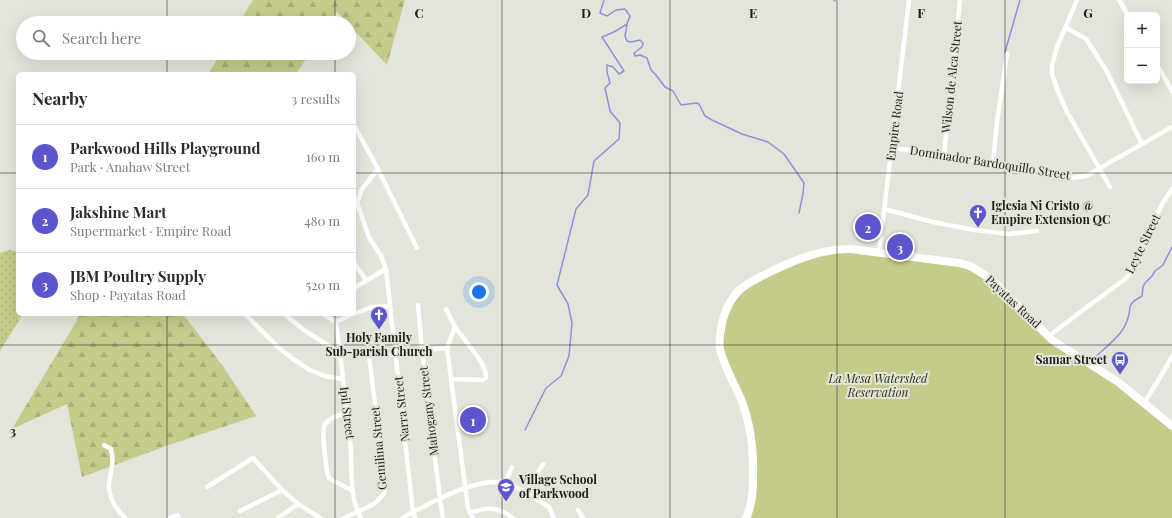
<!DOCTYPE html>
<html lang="en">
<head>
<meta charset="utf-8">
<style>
  body { margin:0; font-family:"Playfair Display",serif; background:#f2f2f3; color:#2b2b33 }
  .controls { position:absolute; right:12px; top:12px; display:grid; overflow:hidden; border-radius:6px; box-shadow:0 4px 16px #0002 }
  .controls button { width:36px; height:36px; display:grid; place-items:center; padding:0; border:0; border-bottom:1px solid #e1e1e2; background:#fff; color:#2b2b33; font:20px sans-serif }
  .you { position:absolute; left:479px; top:292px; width:14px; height:14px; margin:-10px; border:3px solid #fff; border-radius:50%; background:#1a73e8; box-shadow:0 0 0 6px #1a73e833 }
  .badge { display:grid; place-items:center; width:26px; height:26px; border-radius:50%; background:#5c55cd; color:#fff; font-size:13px; font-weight:700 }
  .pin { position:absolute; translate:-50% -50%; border:2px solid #fff; box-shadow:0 1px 4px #0006 }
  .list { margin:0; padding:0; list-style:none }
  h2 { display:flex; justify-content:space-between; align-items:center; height:52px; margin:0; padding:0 16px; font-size:17px }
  h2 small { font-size:13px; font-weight:400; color:#7c7c81 }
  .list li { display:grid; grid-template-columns:26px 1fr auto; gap:12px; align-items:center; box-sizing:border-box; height:64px; padding:0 16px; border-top:1px solid #e1e1e2 }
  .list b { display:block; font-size:15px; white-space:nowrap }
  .list p { margin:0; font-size:13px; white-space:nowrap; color:#7c7c81 }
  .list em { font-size:13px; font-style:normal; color:#7c7c81 }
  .icon { flex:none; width:22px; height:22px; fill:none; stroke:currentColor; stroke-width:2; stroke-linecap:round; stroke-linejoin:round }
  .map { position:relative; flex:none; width:1172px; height:518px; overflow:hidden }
  .search { position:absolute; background:#fff; box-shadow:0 4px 16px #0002; left:16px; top:16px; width:340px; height:44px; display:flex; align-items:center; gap:10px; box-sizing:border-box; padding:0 14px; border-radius:22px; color:#7c7c81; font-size:15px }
  .panel { position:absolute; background:#fff; box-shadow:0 4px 16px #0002; left:16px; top:72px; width:340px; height:244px; border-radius:6px }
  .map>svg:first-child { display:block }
  .grass { fill:url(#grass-dots) }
  .forest { fill:url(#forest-firs) }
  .green { fill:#c6cb8b }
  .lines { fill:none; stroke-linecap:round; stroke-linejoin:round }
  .stream { stroke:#8e91dc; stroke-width:1.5 }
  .minor { stroke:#fff; stroke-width:4.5 }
  .primary { stroke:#fff; stroke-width:8 }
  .grid { fill:none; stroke:#20201d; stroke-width:1; stroke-opacity:0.55 }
  .labels { text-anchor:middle; stroke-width:4; stroke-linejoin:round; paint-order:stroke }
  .street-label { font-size:12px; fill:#20201d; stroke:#e4e5da }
  .poi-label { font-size:12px; font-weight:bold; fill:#20201d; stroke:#e4e5da; text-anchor:start }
  .park-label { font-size:12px; font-style:italic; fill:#2f300b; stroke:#e4e5da }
  .grid-label { font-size:13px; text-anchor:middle; font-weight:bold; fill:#20201d; stroke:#e4e5da; stroke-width:4; stroke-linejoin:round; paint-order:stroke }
</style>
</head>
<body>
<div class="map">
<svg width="1172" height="518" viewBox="0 0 1172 518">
  <defs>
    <pattern id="grass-dots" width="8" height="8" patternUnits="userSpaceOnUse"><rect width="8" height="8" fill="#c6cb8b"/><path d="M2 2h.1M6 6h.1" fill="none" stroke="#aaae78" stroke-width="1.8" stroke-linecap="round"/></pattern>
    <pattern id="forest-firs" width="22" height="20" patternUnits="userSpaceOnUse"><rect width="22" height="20" fill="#c6cb8b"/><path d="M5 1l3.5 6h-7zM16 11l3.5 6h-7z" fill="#aaae78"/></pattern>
  </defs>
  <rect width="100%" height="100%" fill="#e4e5da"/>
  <path class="grass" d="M 10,250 L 18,252 L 18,314 L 23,314 L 0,351 L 0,253 Z"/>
  <path class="forest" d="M 253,0 L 405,0 L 387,65 L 337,12 L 329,23 L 239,23 Z
    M 221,53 L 310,53 L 296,74 L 208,74 Z
    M 79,314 L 183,314 L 222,365 L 256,416 L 166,446 L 82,477 L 67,404 L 12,429 L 76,322 Z"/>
  <path class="green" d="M 835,251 L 970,266 L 1071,352 L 1172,426 L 1172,518 L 748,518 L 755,451 L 722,348 L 727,314 L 742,289 L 808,259 Z"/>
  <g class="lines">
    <path class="stream" d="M 834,0 L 835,1
      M 627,25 L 625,36 L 627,41 L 631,42 L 640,40 L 643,43 L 642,47 L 634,53 L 635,56 L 640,55 L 647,58 L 651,70 L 656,75 L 665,87 L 673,91 L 681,105 L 696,103 L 699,104 L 705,116 L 712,120 L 742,134 L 768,142 L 784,154 L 804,183 L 803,194 L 799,213
      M 1005,52 L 1020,0
      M 1092,361 C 1103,348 1121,338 1127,321 C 1133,307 1124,306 1142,296 L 1143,287 L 1145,283 L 1152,276 L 1155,271 L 1163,265 L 1172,247
      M 525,430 L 546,388 L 561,376 L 569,356 L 572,323 L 568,304 L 557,285 L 576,209 L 588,195 L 594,161 L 619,139 L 620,123 L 610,111 L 605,88 L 610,83 L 607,72 L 607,65 L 613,67 L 619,74 L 624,71 L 602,37 L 614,32 L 627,24 L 630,16 L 625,9 L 616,10 L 607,16 L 600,13 L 604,0"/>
    <path class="minor" d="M 1077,0 L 1057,47 L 1052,65 L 1052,74 L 1057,89 L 1066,110 L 1110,187
      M 1119,0 L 1128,15
      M 1065,27 L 1086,39 L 1106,70 L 1142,144
      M 1157,65 L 1172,91
      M 354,125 L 378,169 L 417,248
      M 892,149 L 920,150 L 1070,178 L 1086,176 L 1172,127
      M 944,155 L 960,0
      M 993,163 L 997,122 L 1007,54
      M 378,169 L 362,189 L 357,203 L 369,237 L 381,256 L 386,269 L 413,512 L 415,518
      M 884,209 L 933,222 L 974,230 L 1009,234 L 1037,231
      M 879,253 L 909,0
      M 354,263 L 366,280
      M 354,288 L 386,269
      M 418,305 L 422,350 L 440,499 L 443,518
      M 446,309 C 449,315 452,322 456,328 C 463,339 488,365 486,378 L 483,380 L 451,379
      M 245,314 L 278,347 L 293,359 L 310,370 L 325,376 L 342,379
      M 284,314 L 304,330 L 340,353 L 369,355 L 447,348
      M 323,314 L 336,322 C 341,362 346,401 350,440 C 353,466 348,495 361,518
      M 354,314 L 372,307 L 389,306
      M 336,322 L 353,314
      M 455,327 L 447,348 L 468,508 L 473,518
      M 1049,336 L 1083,310 L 1124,280 L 1130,274 L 1162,204 L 1172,189
      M 1144,403 L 1164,371 L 1172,356
      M 347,411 C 340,415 329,418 325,424 C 321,430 326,470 329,478 L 334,481 L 353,491
      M 104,445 L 111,449 C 114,463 112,464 110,478 C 106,494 114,507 125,518
      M 505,482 L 525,492 L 549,507 L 554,518
      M 207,487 L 253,458 L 282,490 L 298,504 L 320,518
      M 525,492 L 543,464
      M 578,510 L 583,518
      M 240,511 L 282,490
      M 470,513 C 486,507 499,506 512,518
      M 170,518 L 177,515 L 179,518
      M 278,518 L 298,504
      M 344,518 L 374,504 L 384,494 L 385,487 L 369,355
      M 402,518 C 432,502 471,479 505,482 L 512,467"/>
    <path class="primary" d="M 746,518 C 752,506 753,493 753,480 C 754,452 751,425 741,399 C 735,385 723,364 720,349 C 718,339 721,329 723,319 C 732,290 744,285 770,272 C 794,260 823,248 851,249 L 959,263 L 970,266 L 985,275 L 996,284 L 1052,340 L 1118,382 L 1172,426"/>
  </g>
  <path class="grid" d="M 167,0 L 167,23M 335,0 L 335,23M 502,0 L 502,518M 670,0 L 670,518M 837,0 L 837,518M 1005,0 L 1005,518M 167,53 L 167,74M 335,53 L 335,74M 0,173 L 18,173M 354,173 L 1172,173M 167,314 L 167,518M 335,314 L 335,518M 0,345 L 1172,345"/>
  <defs>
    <symbol id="church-pin" viewBox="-11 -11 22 30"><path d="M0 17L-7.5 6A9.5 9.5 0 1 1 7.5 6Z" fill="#5c55cd" stroke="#e4e5da"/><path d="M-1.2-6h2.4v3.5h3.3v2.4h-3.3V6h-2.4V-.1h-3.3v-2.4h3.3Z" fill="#fff"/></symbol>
    <symbol id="bus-pin" viewBox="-11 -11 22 30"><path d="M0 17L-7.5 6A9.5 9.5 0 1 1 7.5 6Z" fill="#5c55cd" stroke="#e4e5da"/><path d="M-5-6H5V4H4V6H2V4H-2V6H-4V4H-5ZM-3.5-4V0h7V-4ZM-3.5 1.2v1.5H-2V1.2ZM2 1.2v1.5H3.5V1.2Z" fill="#fff"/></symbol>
    <symbol id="school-pin" viewBox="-11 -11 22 30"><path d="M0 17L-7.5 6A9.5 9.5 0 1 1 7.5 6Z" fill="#5c55cd" stroke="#e4e5da"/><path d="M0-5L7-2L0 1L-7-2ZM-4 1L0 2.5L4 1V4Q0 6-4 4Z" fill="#fff"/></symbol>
  </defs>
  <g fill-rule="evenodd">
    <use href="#church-pin" x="968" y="203" width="20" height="27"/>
    <use href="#church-pin" x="369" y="305" width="20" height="27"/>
    <use href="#bus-pin" x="1110" y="350" width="20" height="27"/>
    <use href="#school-pin" x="496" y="477" width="20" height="27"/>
  </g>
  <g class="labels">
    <g class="street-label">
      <text transform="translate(952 77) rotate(-84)" y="4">Wilson de Alca Street</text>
      <text transform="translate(895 126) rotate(-83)" y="4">Empire Road</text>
      <text transform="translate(990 163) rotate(9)" y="4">Dominador Bardoquillo Street</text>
      <text transform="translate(1143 244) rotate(-64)" y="4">Leyte Street</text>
      <text transform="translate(1013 302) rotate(43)" y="4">Payatas Road</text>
      <text transform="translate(402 409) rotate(-96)" y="4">Narra Street</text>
      <text transform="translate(429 411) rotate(-97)" y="4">Mahogany Street</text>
      <text transform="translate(347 413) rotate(83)" y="4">Ipil Street</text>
      <text transform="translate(379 448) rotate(-95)" y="4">Gemilina Street</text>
    </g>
    <g class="poi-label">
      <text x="991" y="210">Iglesia Ni Cristo @<tspan x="991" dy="14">Empire Extension QC</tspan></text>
      <text x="379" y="342" text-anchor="middle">Holy Family<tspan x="379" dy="14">Sub-parish Church</tspan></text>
      <text x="1107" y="364" text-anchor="end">Samar Street</text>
      <text x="519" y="484">Village School<tspan x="519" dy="14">of Parkwood</tspan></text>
    </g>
    <g class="park-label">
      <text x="878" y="383">La Mesa Watershed<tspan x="878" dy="14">Reservation</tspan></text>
    </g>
  </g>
  <g class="grid-label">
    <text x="419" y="18">C</text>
    <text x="586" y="18">D</text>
    <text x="753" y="18">E</text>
    <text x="921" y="18">F</text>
    <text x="1088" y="18">G</text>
    <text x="13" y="436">3</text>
  </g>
</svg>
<div class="controls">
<button>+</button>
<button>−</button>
</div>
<div class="you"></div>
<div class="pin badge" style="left:473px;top:420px">1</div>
<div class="pin badge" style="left:868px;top:227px">2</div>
<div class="pin badge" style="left:900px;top:247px">3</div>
<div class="search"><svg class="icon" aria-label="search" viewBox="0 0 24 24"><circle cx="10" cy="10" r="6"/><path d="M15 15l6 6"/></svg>Search here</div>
<section class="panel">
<h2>Nearby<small>3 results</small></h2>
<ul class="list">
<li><span class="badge">1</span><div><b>Parkwood Hills Playground</b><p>Park · Anahaw Street</p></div><em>160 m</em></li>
<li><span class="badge">2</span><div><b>Jakshine Mart</b><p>Supermarket · Empire Road</p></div><em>480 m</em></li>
<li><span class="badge">3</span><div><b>JBM Poultry Supply</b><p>Shop · Payatas Road</p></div><em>520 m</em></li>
</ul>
</section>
</div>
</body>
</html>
